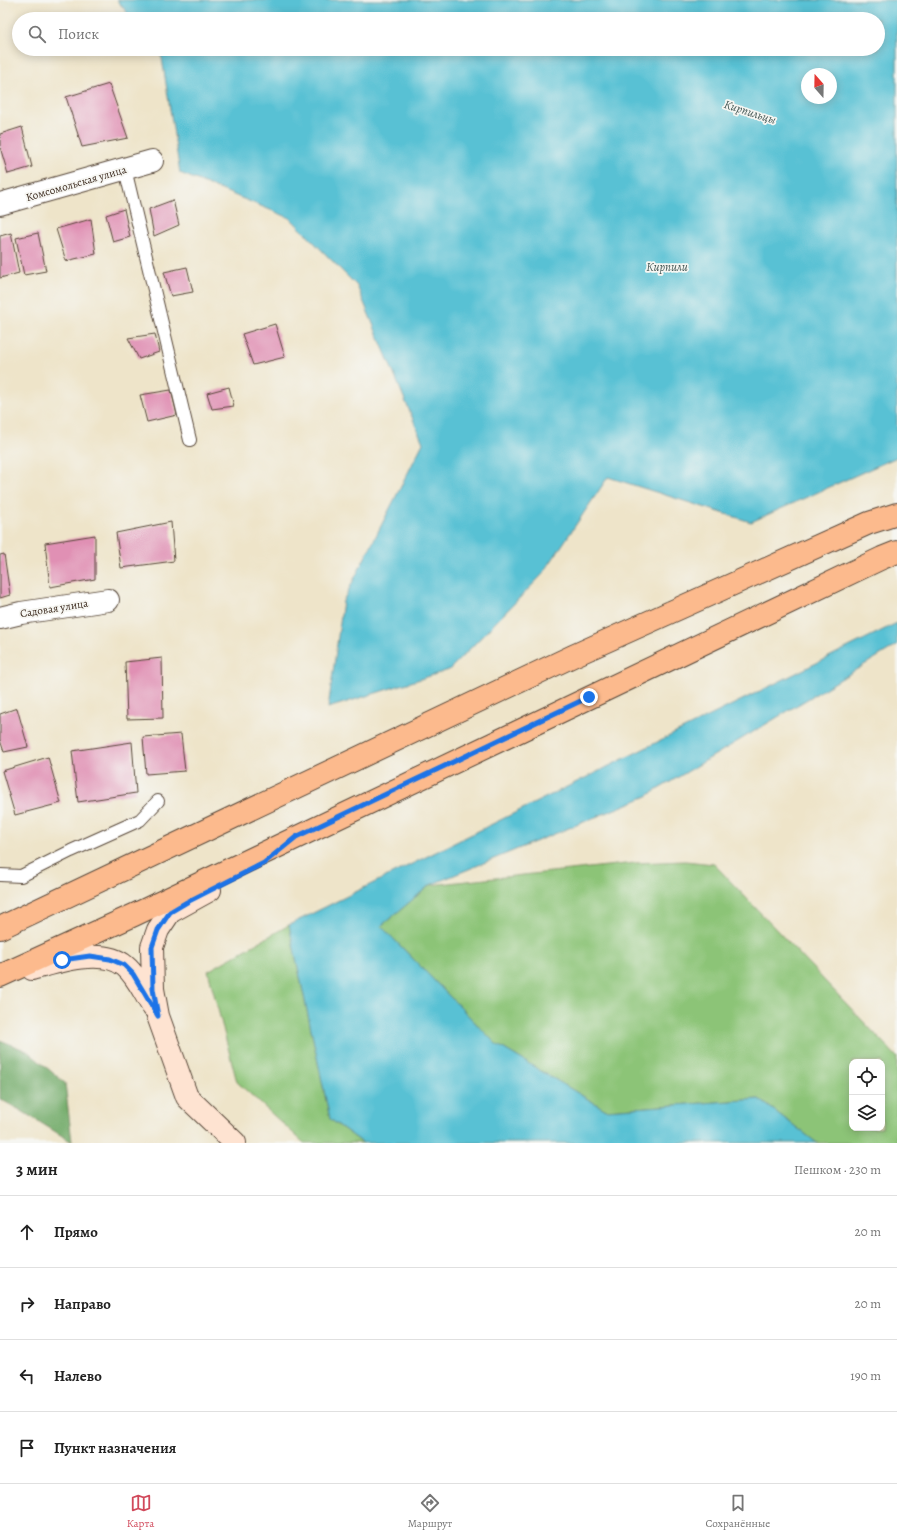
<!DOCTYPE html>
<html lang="ru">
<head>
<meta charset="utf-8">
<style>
  body { margin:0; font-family:Alegreya,serif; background:#f2f2f2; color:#222 }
  .controls { position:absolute; right:12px; bottom:12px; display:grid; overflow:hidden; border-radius:8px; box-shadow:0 2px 10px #0003 }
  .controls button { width:36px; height:36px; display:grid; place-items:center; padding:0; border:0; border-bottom:1px solid #e0e0e0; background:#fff; color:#222; font:20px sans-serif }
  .compass { position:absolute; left:801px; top:68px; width:36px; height:36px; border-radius:50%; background:#fff; box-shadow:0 2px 10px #0003; rotate:340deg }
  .stop { position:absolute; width:12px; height:12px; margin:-9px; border:3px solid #1a73e8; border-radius:50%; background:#fff }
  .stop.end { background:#1a73e8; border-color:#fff; box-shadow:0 1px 4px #0008 }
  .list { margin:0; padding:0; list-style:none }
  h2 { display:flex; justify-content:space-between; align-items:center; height:52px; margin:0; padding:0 16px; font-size:17px }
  h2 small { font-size:13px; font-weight:400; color:#767676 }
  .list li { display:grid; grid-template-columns:26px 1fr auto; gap:12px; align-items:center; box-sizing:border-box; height:72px; padding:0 16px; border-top:1px solid #e0e0e0 }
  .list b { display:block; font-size:15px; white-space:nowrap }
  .list em { font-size:13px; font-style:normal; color:#767676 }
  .icon { flex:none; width:22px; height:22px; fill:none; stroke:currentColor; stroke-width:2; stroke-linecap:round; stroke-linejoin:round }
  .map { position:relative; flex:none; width:897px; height:1143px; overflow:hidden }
  .search { position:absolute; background:#fff; box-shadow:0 2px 10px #0003; left:12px; right:12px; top:12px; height:44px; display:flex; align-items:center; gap:10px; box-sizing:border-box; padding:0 14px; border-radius:22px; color:#767676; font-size:15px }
  .sheet { height:340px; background:#fff }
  nav { display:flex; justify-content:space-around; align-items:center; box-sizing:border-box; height:56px; border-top:1px solid #e0e0e0; background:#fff; font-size:11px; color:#767676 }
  nav a { display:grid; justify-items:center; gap:2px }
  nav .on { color:#d1495b }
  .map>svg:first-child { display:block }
  .green { fill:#8cc477; stroke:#64774a; fill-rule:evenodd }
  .forest { fill:#71aa68; stroke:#566a43 }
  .water { fill:#58c1d4; stroke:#4a7679; fill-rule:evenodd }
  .building { fill:#e090b4 }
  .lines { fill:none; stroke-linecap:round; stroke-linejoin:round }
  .service-casing { stroke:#564638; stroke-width:14 }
  .minor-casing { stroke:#564638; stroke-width:24 }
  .secondary-casing { stroke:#564638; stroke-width:24 }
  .primary-casing { stroke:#564638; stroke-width:24 }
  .service { stroke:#fff; stroke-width:12 }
  .minor { stroke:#fff; stroke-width:22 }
  .secondary { stroke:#fee3d1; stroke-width:22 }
  .primary { stroke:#fcba8d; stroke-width:22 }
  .route { stroke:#1a73e8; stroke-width:5 }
  .labels { text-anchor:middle; stroke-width:3.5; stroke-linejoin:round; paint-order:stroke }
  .street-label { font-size:11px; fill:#3b2a1e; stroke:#f6f6f2 }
  .water-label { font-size:12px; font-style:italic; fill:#445755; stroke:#f6f6f2 }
</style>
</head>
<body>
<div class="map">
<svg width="897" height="1143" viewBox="0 0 897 1143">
  <rect width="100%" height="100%" fill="#f6f6f2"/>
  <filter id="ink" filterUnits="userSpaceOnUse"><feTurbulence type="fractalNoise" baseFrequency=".025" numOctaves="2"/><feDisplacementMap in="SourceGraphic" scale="8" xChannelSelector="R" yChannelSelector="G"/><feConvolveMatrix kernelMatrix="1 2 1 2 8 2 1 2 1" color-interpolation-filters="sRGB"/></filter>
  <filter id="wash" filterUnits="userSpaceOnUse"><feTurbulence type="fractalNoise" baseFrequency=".012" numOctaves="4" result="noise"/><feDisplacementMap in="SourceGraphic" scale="16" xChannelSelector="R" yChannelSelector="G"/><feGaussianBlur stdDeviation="0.9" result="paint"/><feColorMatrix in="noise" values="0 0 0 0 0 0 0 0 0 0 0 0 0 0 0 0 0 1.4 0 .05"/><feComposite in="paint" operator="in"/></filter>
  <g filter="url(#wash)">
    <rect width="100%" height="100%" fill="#eee4c9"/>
    <path class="green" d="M 685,861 L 714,864 L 897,1057 L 897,1143 L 817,1143 L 759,1099 L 606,1110 L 496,1044 L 381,926 L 430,885 L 635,863 ZM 852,1062 L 882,1062 L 882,1128 L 852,1128 Z
      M 289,925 L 330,1119 L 363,1143 L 304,1143 L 237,1082 L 208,971 Z"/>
    <path class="forest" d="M 0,1040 L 27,1051 L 65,1083 L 72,1142 L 20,1110 L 0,1099 Z"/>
    <path class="water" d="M 117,0 L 897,0 L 897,457 L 751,522 L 608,477 L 542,575 L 449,670 L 328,708 L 343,601 L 423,443 L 357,286 L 290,218 L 180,173 L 162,58 L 156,49 L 878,49 L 878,19 L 132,19 ZM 807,74 L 831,74 L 831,98 L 807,98 Z
      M 897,623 L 897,645 L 647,796 L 430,885 L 381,926 L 496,1044 L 606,1110 L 759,1099 L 817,1143 L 363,1143 L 330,1119 L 289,925 Z"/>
    <g id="blocks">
      <path class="building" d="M 109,84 L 128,138 L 82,147 L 66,97 Z
        M 22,127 L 32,167 L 8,174 L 0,147 L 0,134 Z
        M 173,200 L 179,225 L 154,236 L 149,209 Z
        M 124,209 L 130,237 L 113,242 L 106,215 Z
        M 91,219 L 96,254 L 66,261 L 56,229 Z
        M 11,233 L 19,273 L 0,278 L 0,236 Z
        M 38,233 L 46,271 L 24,275 L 16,238 Z
        M 187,267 L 193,292 L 171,296 L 164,272 Z
        M 275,324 L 285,357 L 253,365 L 242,334 Z
        M 155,334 L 159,352 L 139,359 L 128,338 Z
        M 229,387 L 234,406 L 212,409 L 207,393 Z
        M 171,390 L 177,415 L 147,422 L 140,395 Z
        M 171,522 L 174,561 L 121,568 L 116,533 Z
        M 95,535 L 95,579 L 50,587 L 45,543 Z
        M 4,554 L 10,595 L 0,598 L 0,555 Z
        M 162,658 L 163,718 L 127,719 L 125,662 Z
        M 17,708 L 28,747 L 4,752 L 0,740 L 0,714 Z
        M 181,734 L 185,771 L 146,774 L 143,737 Z
        M 132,742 L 136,793 L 78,802 L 72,751 Z
        M 48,757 L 61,803 L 15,815 L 2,771 Z"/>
    </g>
  </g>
  <g filter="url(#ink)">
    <use href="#blocks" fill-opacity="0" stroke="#564638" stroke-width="1"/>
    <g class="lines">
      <defs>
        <path id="service" d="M 125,169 L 190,440
          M 0,875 L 21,876 L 71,851 L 140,820 L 158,801"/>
        <path id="minor" d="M 0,204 L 152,161
          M 0,618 L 21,613 L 108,600"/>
        <path id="secondary" d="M 210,890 L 170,912 L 158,930 L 152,947 L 153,989 L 158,1016 L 187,1097 L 235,1143
          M 32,969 C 56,962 103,947 125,966 C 137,976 144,993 153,1007"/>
        <path id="primary" d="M 0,928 L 573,656 L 869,523 L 897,514
          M 0,976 L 134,915 L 882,558 L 897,552"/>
      </defs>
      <use href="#service" class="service-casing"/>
      <use href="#minor" class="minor-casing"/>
      <use href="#secondary" class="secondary-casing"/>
      <use href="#primary" class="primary-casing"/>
      <use href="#service" class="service"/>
      <use href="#minor" class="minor"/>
      <use href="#secondary" class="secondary"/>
      <use href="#primary" class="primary"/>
    </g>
  </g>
  <g class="lines" filter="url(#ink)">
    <path class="route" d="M 62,960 L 90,956 L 110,959 L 124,965 L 133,974 L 158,1016 L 153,989 L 152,947 L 158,930 L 170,912 L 187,902 L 264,863 L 296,837 L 589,697"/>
  </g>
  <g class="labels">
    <g class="street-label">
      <text transform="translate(76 183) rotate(-16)" y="4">Комсомольская улица</text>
      <text transform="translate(54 608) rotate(-9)" y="4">Садовая улица</text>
    </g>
    <g class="water-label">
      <text transform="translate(750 112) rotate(18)" y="4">Кирпильцы</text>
      <text x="667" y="271">Кирпили</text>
    </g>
  </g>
</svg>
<div class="controls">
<button><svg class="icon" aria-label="locate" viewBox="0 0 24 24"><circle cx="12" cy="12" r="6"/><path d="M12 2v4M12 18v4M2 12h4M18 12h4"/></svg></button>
<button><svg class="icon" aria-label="layers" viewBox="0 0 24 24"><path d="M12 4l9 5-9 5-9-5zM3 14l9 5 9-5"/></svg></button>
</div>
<svg class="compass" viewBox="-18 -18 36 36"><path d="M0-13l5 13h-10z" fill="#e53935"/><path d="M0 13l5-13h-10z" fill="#767676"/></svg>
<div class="stop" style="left:62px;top:960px"></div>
<div class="stop end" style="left:589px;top:697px"></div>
<div class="search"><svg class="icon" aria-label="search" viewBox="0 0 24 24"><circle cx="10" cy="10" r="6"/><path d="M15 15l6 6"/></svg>Поиск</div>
</div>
<section class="sheet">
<h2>3 мин<small>Пешком · 230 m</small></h2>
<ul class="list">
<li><svg class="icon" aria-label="ahead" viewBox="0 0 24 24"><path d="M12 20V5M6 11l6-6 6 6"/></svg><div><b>Прямо</b></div><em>20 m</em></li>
<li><svg class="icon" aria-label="right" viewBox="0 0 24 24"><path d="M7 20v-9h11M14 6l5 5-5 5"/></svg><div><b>Направо</b></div><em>20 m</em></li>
<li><svg class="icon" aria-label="left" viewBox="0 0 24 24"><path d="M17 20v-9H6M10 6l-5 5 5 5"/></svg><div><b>Налево</b></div><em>190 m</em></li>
<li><svg class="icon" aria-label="arrive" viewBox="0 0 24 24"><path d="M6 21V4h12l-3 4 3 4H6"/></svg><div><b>Пункт назначения</b></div></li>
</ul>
</section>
<nav>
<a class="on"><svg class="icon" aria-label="map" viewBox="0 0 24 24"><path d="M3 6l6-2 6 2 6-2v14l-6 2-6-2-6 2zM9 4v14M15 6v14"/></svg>Карта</a>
<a><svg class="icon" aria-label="directions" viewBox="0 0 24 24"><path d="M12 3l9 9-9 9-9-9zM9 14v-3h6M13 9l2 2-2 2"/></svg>Маршрут</a>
<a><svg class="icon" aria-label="saved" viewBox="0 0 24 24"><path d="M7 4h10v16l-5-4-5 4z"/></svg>Сохранённые</a>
</nav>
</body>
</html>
